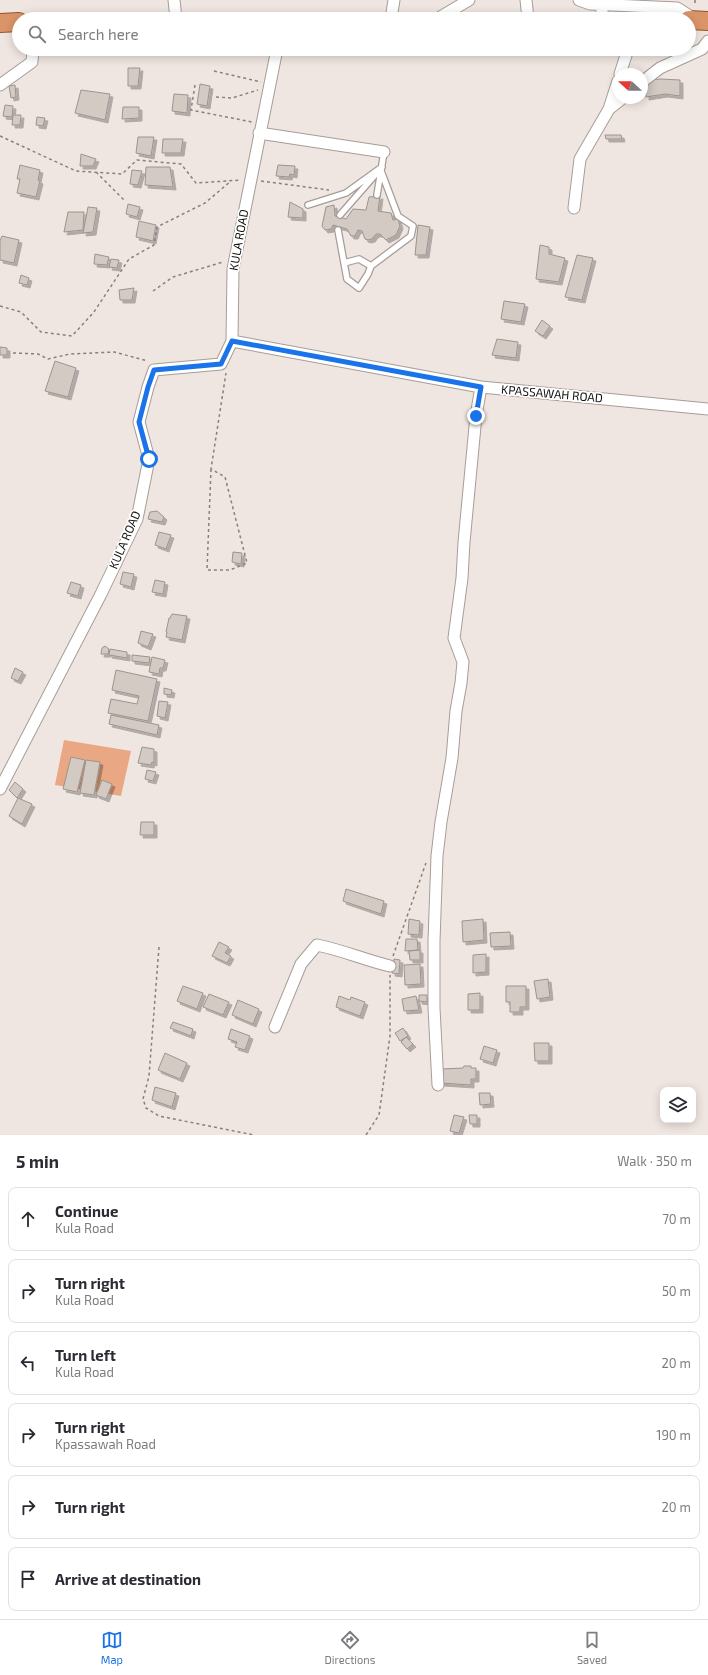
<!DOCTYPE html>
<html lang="en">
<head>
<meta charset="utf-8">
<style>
  body { margin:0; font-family:"Exo 2",sans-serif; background:#f7f7f7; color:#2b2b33 }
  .controls { position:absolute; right:12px; bottom:12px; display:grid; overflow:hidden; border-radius:8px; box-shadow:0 2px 10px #0003 }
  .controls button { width:36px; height:36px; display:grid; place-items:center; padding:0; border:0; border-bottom:1px solid #e1e1e2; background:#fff; color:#2b2b33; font:20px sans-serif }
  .compass { position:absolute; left:612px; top:68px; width:36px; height:36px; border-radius:50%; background:#fff; box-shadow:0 2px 10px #0003; rotate:291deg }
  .stop { position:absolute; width:12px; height:12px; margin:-9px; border:3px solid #1a73e8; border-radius:50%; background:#fff }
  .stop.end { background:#1a73e8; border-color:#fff; box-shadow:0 1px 4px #0008 }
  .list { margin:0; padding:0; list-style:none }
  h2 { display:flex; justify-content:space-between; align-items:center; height:52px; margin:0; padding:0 16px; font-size:17px }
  h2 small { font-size:13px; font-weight:400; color:#7c7c81 }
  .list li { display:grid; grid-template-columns:26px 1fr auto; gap:12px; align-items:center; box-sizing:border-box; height:64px; margin:0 8px 8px; padding:0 8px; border:1px solid #e1e1e2; border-radius:8px }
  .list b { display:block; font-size:15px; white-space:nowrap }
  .list p { margin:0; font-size:13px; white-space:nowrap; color:#7c7c81 }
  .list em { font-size:13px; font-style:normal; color:#7c7c81 }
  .icon { flex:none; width:22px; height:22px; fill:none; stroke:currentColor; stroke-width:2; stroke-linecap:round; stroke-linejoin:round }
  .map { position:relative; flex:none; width:708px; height:1135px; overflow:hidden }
  .search { position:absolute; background:#fff; box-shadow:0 2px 10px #0003; left:12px; right:12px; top:12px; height:44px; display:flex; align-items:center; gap:10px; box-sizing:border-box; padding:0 14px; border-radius:22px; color:#7c7c81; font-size:15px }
  .sheet { height:484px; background:#fff }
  nav { display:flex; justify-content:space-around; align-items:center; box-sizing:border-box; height:56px; border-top:1px solid #e1e1e2; background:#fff; font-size:11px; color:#7c7c81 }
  nav a { display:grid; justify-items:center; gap:2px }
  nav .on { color:#1a73e8 }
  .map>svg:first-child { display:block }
  .green { fill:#e9a883 }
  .building { fill:#d3cac4; stroke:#9d938e; filter:url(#shadow) }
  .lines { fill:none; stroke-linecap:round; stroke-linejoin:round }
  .service-casing { stroke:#a69d98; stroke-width:8 }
  .minor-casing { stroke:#a69d98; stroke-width:13 }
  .trunk-casing { stroke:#8f5530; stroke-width:20 }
  .path { stroke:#87807d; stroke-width:1.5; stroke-dasharray:3 3; stroke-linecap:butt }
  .service { stroke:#fff; stroke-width:5.5 }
  .minor { stroke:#fff; stroke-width:11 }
  .trunk { stroke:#db9468; stroke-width:18 }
  .route { stroke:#1a73e8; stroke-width:5 }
  .labels { text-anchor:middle; stroke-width:3.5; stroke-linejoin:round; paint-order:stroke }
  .street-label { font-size:12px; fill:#130f0e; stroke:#fff }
</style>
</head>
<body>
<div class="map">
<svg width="708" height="1135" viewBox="0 0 708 1135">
  <defs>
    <filter id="shadow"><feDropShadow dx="3" dy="3" stdDeviation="0" flood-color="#0004"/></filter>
  </defs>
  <rect width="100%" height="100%" fill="#f0e6e1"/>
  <path class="green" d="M 64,740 L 131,751 L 121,796 L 55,785 Z"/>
  <path class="building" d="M 128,68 L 140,68 L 138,86 L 128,86 Z
    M 661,79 L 680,80 L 680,96 L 665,94 L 646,97 L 646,80 Z
    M 200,84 L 210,86 L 207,106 L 197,104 Z
    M 15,85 L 16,97 L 11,98 L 9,86 Z
    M 81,90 L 110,94 L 105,120 L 75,113 Z
    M 174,94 L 188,95 L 187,113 L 172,111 Z
    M 5,105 L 13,106 L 12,117 L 3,116 Z
    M 123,107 L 139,107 L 139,118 L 122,119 Z
    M 13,115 L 21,115 L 20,125 L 12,125 Z
    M 37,117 L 45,118 L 43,126 L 36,125 Z
    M 605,135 L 621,135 L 622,139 L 606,139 Z
    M 138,137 L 154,137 L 151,156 L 136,153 Z
    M 163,139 L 183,139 L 181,153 L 162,153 Z
    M 81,154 L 96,159 L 93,166 L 80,166 Z
    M 20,165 L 40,170 L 38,180 L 40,181 L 36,197 L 17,193 L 20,179 L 17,179 Z
    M 278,165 L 295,166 L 294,175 L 290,174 L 289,177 L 276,176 Z
    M 146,167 L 170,167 L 173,187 L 145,185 Z
    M 132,170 L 142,171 L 138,185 L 130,184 Z
    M 380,196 L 378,211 L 391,213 L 393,220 L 398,219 L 400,226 L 396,235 L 386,240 L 380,234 L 376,234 L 372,239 L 368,240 L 365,239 L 362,231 L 358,230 L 355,236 L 351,236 L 347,229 L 333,225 L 331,229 L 325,230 L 322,226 L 326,207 L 334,205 L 335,216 L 346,219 L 353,209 L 366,210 L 369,197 Z
    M 290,202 L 303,209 L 303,218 L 288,217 Z
    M 128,204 L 140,207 L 137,217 L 126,214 Z
    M 88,207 L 97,208 L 93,232 L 83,233 Z
    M 68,212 L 84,212 L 83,230 L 64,232 Z
    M 139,221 L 156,225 L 153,241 L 136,237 Z
    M 418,225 L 430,227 L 426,255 L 415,255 Z
    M 2,236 L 19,240 L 14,263 L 0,260 L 0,241 Z
    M 540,245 L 549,247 L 549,254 L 565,258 L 559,282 L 536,279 Z
    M 95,254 L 109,257 L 107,265 L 94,264 Z
    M 577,255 L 593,258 L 582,300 L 565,297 Z
    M 111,259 L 119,260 L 117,268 L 109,267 Z
    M 21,275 L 29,278 L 27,285 L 19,283 Z
    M 134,288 L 132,300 L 120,300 L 119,290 Z
    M 504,301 L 525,304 L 521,322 L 501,319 Z
    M 542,320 L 550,326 L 543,336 L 535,331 Z
    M 497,339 L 518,342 L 516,358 L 492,355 Z
    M 0,347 L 7,348 L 7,355 L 0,355 Z
    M 55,361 L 76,368 L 68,397 L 45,391 Z
    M 157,511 L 164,517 L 162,522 L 148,519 L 150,512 Z
    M 159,532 L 171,535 L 166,549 L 155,545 Z
    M 233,552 L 242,553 L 241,564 L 232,562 Z
    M 123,572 L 134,574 L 131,587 L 120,584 Z
    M 155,580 L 165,582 L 163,594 L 152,592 Z
    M 71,582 L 81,585 L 78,596 L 67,593 Z
    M 172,614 L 187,616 L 182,640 L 166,637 L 167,632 L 166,632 L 169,618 L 170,618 Z
    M 141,631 L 153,634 L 148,647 L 138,643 Z
    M 105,646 L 109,649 L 108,654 L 101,654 L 102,648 Z
    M 110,649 L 127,652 L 127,658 L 109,655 Z
    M 132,655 L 150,657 L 149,663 L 132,661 Z
    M 152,657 L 165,660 L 163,668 L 160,668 L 159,674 L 149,672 Z
    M 15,668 L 23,672 L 18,681 L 11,678 Z
    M 116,670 L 157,679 L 148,721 L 108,713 L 111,699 L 137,704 L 139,696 L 112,690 Z
    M 164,688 L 172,690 L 171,695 L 164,694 Z
    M 159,701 L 168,702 L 165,718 L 157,716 Z
    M 111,715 L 159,725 L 157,735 L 109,724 Z
    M 142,747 L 154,749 L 154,763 L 152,762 L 151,765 L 138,763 Z
    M 71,757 L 85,760 L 77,792 L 63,789 Z
    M 86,760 L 100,762 L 94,795 L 80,793 Z
    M 147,770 L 156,772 L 153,781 L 145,779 Z
    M 102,780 L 112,784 L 106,799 L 96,795 Z
    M 15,782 L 23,789 L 17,798 L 9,790 Z
    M 18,798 L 32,804 L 22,824 L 9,816 Z
    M 141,822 L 154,822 L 154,835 L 140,835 Z
    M 346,889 L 384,901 L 381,914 L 343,901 Z
    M 409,919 L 420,921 L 419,935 L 408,934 Z
    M 483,919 L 484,940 L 463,942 L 462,921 Z
    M 510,932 L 511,946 L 491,947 L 490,933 Z
    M 406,939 L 417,939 L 418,950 L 405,951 Z
    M 219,942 L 229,947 L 225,953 L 231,956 L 227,963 L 212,956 Z
    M 420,950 L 420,960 L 410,960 L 409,951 Z
    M 486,954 L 486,972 L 473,973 L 473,955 Z
    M 394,959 L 400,960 L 399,974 L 392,973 Z
    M 420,964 L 421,984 L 405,985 L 404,965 Z
    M 548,979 L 550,997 L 537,999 L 534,981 Z
    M 183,986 L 203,993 L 197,1009 L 177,1001 Z
    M 506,986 L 526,986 L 526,1007 L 520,1007 L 520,1012 L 510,1012 L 510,1002 L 506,1002 Z
    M 480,993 L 480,1010 L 468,1010 L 468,994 Z
    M 209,994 L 229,1002 L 223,1015 L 203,1007 Z
    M 419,995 L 427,995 L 427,1002 L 419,1001 Z
    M 339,996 L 350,1000 L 351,997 L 365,1002 L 360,1016 L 336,1007 Z
    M 416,996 L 419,1010 L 404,1011 L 402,999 Z
    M 238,1000 L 259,1009 L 253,1024 L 232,1015 Z
    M 173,1022 L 193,1029 L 191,1036 L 170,1028 Z
    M 403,1028 L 408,1036 L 400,1041 L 395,1033 Z
    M 231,1029 L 250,1036 L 245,1050 L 235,1047 L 237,1042 L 228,1039 Z
    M 406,1037 L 413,1044 L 407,1049 L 401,1042 Z
    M 534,1043 L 549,1043 L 549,1061 L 535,1061 Z
    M 484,1046 L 497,1050 L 493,1063 L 480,1059 Z
    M 165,1053 L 187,1063 L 180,1079 L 158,1070 Z
    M 464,1066 L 471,1066 L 471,1068 L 476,1068 L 476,1079 L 471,1079 L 471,1085 L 441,1083 L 442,1069 L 463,1068 Z
    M 155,1087 L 176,1093 L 172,1107 L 152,1100 Z
    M 479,1093 L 490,1093 L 491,1104 L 480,1105 Z
    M 454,1115 L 464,1117 L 459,1133 L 450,1131 Z
    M 469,1115 L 477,1115 L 477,1124 L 470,1124 Z"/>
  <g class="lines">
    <defs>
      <path id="service" d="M 377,195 L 384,152
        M 308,205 L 346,193 L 382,167
        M 340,215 L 375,175
        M 338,230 L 347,279 L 359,288 L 368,274 L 371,266 L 411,236 L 413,226 L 398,216 L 381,171
        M 344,263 L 359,259 L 371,266"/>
      <path id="minor" d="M 174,0 L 176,19
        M 526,0 L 528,19
        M 579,0 L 590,4 L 677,8 L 696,20
        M 601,4 L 603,19
        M 391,19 L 394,0
        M 437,19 L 469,0
        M 620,74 L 628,49
        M 642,82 L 660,68 L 702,49 L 708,41
        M 0,85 L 32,62 L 33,49
        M 609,109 L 618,81
        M 259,133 L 384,152
        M 574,208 L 580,159 L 609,109 L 623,98
        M 232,341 L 481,387 L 708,409
        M 0,789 L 101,594 L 137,519 L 149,459 L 139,422 L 148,387 L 154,370 L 221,364 L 232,341 L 233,269 L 277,49
        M 275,1027 L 301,964 L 317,945 C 342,950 365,960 390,966
        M 438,1085 L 434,1008 L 434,941 L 437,856 L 441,822 L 452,758 L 456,711 L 461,683 L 463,662 L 454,638 L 462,578 L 464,542 L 476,416 L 481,387"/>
      <path id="trunk" d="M 689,20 L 708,21
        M 0,23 L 19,22"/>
    </defs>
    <use href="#service" class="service-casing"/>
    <use href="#minor" class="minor-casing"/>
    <use href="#trunk" class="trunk-casing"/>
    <path class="path" d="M 695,0 L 695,6
      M 214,71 L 261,82
      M 195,85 L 191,110 L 252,122
      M 216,97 L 232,98 L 258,90
      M 0,136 L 76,171 L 122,174 L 137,160 L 181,164 L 196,183 L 241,180
      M 96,172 L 125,201
      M 261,181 L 329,190
      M 153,291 L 173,277 L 223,262
      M 0,306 L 21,312 L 41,332 L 72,336 L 94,312 L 129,259 L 154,245 L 157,227 L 205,203 L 231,181
      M 13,353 L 38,354 L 48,359 L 70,354 L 114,352 L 148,361
      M 211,469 L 207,570 L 230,570 L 247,563 L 225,477 L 211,469 L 226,373
      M 159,947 L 149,1076 L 143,1099 L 146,1108 L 159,1116 L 254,1135
      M 393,956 L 426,863
      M 366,1135 L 379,1115 L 390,1036 L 390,975"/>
    <use href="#service" class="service"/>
    <use href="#minor" class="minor"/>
    <use href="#trunk" class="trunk"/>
  </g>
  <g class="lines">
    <path class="route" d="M 149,459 L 139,422 L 148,387 L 154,370 L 221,364 L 232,341 L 481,387 L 476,416"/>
  </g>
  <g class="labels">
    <g class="street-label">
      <text transform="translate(239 240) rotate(-80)" y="4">KULA ROAD</text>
      <text transform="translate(552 394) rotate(5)" y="4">KPASSAWAH ROAD</text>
      <text transform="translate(125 540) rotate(-67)" y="4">KULA ROAD</text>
    </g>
  </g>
</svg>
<div class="controls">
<button><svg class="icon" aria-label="layers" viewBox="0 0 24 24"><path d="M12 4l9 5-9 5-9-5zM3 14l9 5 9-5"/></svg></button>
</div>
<svg class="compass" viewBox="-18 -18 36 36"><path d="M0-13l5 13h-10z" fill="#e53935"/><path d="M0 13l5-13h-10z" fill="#7c7c81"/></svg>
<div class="stop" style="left:149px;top:459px"></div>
<div class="stop end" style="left:476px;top:416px"></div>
<div class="search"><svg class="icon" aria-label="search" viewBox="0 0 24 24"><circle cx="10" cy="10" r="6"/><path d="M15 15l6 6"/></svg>Search here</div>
</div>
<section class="sheet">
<h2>5 min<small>Walk · 350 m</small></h2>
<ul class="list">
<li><svg class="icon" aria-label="ahead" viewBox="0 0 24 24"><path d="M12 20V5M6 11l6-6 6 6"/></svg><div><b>Continue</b><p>Kula Road</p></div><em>70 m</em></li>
<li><svg class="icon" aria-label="right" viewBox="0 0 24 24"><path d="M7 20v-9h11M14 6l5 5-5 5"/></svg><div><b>Turn right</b><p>Kula Road</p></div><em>50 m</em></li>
<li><svg class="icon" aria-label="left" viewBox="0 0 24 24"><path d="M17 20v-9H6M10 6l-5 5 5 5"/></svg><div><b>Turn left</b><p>Kula Road</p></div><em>20 m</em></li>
<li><svg class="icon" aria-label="right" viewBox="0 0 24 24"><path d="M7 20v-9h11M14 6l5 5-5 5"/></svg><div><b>Turn right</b><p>Kpassawah Road</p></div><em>190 m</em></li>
<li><svg class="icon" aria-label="right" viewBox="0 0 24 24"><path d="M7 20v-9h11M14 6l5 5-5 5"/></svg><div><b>Turn right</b></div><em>20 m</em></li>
<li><svg class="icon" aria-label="arrive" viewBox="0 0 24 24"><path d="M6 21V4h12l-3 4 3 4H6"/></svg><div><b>Arrive at destination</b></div></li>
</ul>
</section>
<nav>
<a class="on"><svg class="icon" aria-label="map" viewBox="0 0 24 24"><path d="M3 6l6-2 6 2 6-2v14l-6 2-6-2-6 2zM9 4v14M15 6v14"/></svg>Map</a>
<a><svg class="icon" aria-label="directions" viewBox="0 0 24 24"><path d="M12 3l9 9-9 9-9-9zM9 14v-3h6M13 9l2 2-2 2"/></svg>Directions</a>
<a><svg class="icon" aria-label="saved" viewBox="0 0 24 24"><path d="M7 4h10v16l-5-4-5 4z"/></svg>Saved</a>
</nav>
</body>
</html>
